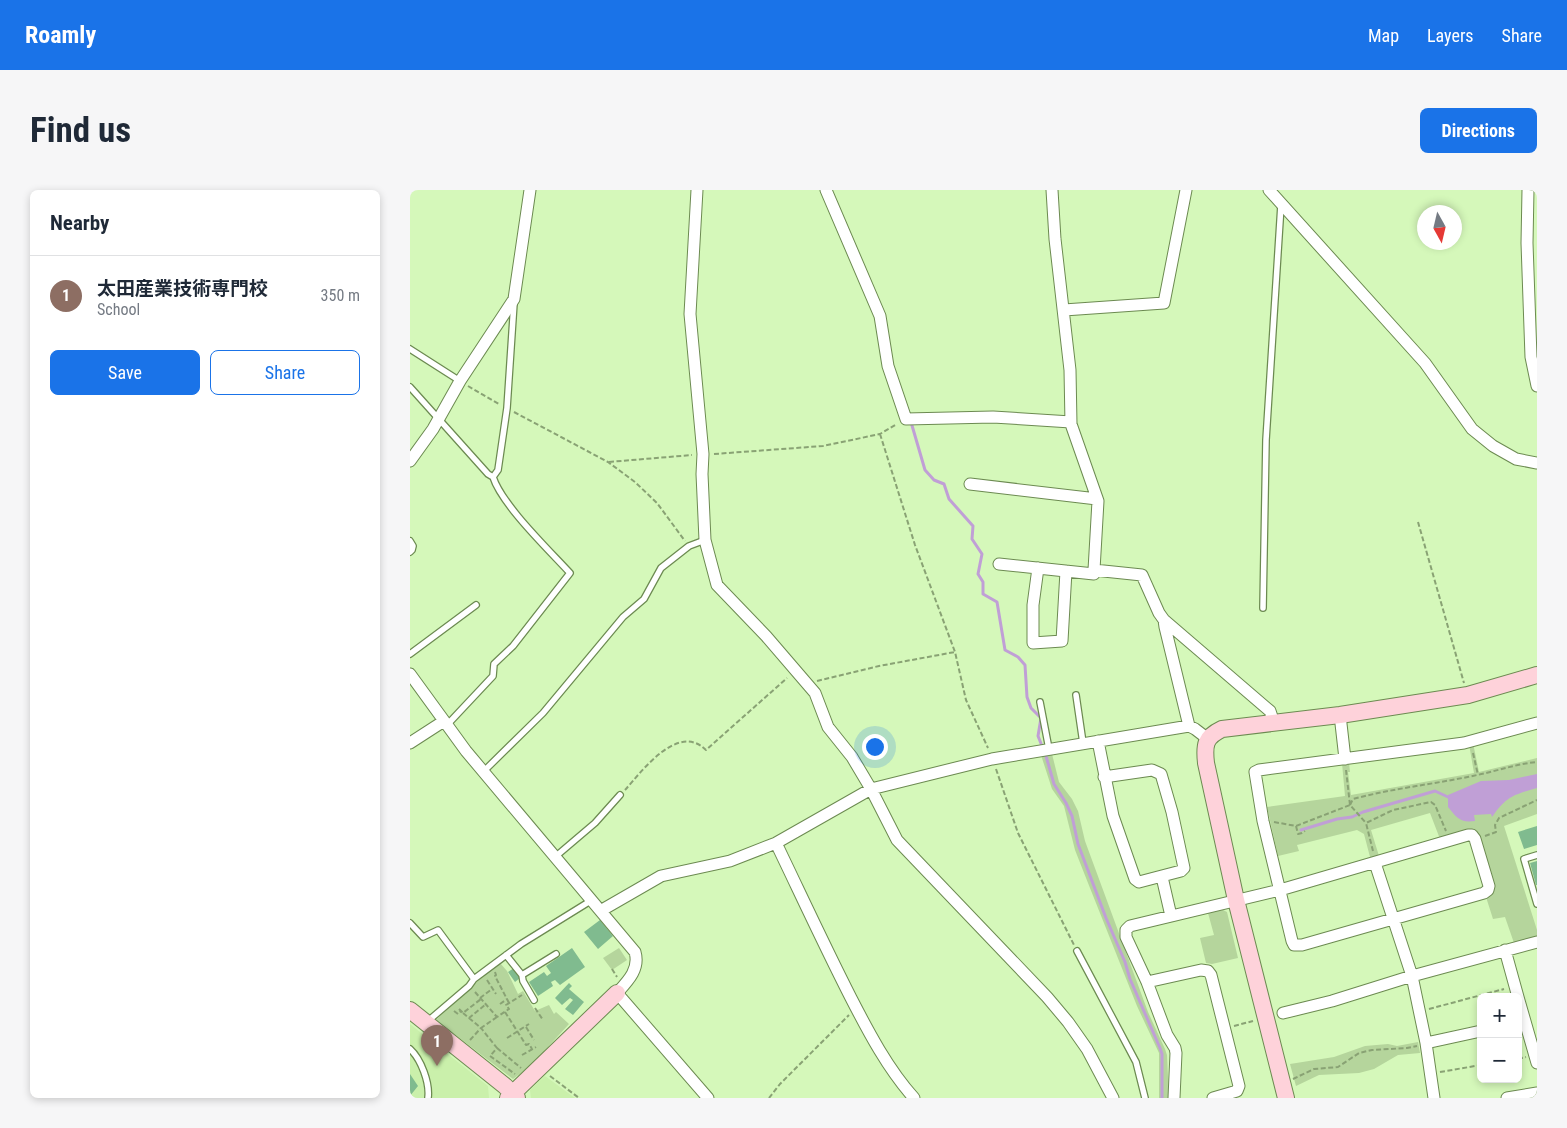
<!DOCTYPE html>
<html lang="en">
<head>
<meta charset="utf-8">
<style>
  body { margin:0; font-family:"Roboto Condensed","Noto Sans JP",sans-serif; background:#f6f6f7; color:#1f2937 }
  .controls { position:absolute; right:15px; bottom:15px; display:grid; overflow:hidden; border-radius:8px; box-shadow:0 2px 8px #0003 }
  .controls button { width:45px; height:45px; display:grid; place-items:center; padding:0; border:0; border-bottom:1px solid #e0e1e3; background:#fff; color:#1f2937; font:25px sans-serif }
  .compass { position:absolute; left:1007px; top:15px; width:45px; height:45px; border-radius:50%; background:#fff; box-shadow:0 2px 8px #0003; rotate:172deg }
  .you { position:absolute; left:464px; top:556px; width:18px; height:18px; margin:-12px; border:4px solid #fff; border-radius:50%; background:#1a73e8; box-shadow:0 0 0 8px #1a73e833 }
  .badge { display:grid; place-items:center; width:32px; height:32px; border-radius:50%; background:#1a73e8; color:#fff; font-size:16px; font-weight:700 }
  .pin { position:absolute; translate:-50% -41px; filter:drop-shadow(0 1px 2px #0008) }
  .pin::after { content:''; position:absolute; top:26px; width:18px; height:15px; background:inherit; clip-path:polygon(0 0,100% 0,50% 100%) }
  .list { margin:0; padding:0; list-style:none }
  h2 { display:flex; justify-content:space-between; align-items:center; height:65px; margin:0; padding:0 20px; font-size:21px }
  h2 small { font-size:16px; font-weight:400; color:#747a83 }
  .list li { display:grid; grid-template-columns:32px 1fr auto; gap:15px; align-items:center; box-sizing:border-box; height:80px; padding:0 20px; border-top:1px solid #e0e1e3 }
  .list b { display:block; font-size:19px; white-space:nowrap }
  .list p { margin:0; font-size:16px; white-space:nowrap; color:#747a83 }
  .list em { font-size:16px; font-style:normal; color:#747a83 }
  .actions { display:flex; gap:10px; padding:15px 20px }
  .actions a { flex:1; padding:11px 0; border:1px solid #1a73e8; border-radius:8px; text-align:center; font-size:18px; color:#1a73e8 }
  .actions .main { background:#1a73e8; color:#fff }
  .map { position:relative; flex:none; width:1127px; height:908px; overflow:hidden; border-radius:8px }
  header { display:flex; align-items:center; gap:30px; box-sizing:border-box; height:70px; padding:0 25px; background:#1a73e8; color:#fff }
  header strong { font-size:24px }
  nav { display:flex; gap:28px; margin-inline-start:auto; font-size:18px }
  .intro { display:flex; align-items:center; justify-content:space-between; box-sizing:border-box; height:120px; padding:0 30px }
  h1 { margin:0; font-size:35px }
  .button { padding:12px 22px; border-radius:8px; background:#1a73e8; color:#fff; font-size:18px; font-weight:700 }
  main { display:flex; gap:30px; padding:0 30px }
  aside { flex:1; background:#fff; border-radius:8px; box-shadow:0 2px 8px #0003 }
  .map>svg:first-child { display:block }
  .built { fill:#caf0ab }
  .green { fill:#b5d59c }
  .water { fill:#c09fd6 }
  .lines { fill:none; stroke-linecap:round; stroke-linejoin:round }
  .stream { stroke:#c09fd6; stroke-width:3 }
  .building { fill:#80bb8f }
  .lane-casing { stroke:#6c8a51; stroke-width:8 }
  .street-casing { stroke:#6c8a51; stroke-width:13 }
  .secondary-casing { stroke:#6c8a51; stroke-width:18 }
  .path { stroke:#89a274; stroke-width:2; stroke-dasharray:5 2.5; stroke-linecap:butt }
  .lane { stroke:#fff; stroke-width:5.5 }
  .street { stroke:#fff; stroke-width:11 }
  .secondary { stroke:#fed2da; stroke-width:16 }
</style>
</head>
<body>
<header>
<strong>Roamly</strong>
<nav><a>Map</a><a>Layers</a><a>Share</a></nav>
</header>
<div class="intro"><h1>Find us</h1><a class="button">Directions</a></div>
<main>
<aside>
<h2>Nearby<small></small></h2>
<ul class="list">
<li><span class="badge" style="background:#8d6e63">1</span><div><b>太田産業技術専門校</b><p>School</p></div><em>350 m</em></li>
</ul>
<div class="actions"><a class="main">Save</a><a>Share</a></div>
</aside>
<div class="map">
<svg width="1127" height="908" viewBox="0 0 1127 908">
  <rect width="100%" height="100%" fill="#d5f8ba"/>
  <path class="built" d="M 0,834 L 78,896 L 79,908 L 0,908 Z
    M 135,886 L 165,908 L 121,908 L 120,900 Z"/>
  <path class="green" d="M 1063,553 L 1069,582 L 1127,568 L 1127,624 L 1094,636 L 1127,740 L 1127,747 L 1104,753 L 1095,727 L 1083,729 L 1076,707 L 1082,699 L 1067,642 L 1060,640 L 1030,649 L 1020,623 L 961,640 L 969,666 L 960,667 L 954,644 L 947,640 L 887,655 L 889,661 L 868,666 L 857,617 L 935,606 L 932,573 L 939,573 L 940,582 L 938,582 L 941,605 L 1064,583 L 1059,554 Z
    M 642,564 L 649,592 L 662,609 L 668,621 L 675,651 L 738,822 L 755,859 L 757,865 L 759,908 L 749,908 L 749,863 L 727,816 L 678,693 L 665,660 L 654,616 L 642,599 L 631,565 Z
    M 813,720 L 817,722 L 828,768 L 802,774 L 796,773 L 790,748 L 804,745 L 798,723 Z
    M 209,758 L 217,770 L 202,780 L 193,768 Z
    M 90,773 L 97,781 L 108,804 L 113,801 L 125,821 L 139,815 L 144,824 L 146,822 L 159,834 L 136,859 L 127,871 L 103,889 L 26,830 L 68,791 Z
    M 1008,852 L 1010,863 L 988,865 L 964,879 L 949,883 L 909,885 L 886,896 L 880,874 L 924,867 L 955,856 L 978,854 L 987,856 Z"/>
  <path class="water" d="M 1127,584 L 1127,598 C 1103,605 1097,606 1082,627 L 1081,624 L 1064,625 L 1065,631 C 1050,633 1047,628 1038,617 L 1038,605 L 1071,591 L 1099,590 Z"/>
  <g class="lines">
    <path class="stream" d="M 501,232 L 515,280 L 524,290 L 534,294 L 539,309 L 563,336 L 562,349 L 572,364 L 568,384 L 573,392 L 573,404 L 587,412 L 595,460 L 608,467 L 615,475 L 617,507 L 621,518 L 631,528 L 628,546 L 636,566 L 644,594 L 656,613 L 662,626 L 668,654 L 696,728 L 715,772 L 720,789 L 750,858 L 752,864 L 752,908
      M 891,640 L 927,629 L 942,627 L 953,622 L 1025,601 L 1038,607"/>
  </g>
  <path class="building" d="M 1127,636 L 1127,655 L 1114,659 L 1108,642 Z
    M 1127,671 L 1127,695 L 1126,695 L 1120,673 Z
    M 190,730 L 203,746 L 188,759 L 174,742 Z
    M 162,758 L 175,777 L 150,795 L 145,790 L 141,792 L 143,796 L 128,806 L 119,792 L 134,782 L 137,786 L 141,783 L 136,776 Z
    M 104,778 L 110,788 L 105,792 L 98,782 Z
    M 159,793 L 162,796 L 159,799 L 174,812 L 163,825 L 155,819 L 163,810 L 160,808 L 152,815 L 145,808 Z
    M 0,884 L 8,896 L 0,906 Z"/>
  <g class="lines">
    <defs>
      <path id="lane" d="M 0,159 L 50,191
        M 0,197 L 78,284 L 83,287
        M 0,351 L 3,356 L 2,360 L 0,362
        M 853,418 L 856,250 L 871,15
        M 0,464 L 66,415
        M 666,505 L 673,553
        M 630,512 L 639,559
        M 37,535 L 83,486 L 84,474 L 103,456 L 160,383 C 139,360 92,315 83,287 L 88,280 L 97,218 L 104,113
        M 74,581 L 133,523 L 213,427 L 234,409 L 251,378 L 279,356 L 295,350
        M 1127,665 L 1114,669 L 1127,714
        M 145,667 L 185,633 L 210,605
        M 0,733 L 13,747 L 28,740 L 64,789
        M 667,761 L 726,872 L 735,908
        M 96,765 L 112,785 L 113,791 L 124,810
        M 112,785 L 146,764
        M 18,831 L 59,796 L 64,789 L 111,754 L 182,710
        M 0,859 C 11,869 20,893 18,908"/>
      <path id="street" d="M 287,0 L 280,124 L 293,264 L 292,284 L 295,350 L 307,395 L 356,446 L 405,503 L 418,537 L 442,567 L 461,599 L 582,569 L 779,536 L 785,539 L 798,549
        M 416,0 L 470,126 L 478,176 L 496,229 L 583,227 L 661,232
        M 642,0 L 645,49 L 660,180 L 661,234 L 688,311 L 684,380 L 732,385 L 749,423 L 754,430 L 860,521 L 864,533
        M 859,0 L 1015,173 L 1062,239 L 1083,256 L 1106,269 L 1127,273
        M 1118,0 L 1117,53 L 1121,167 L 1127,196
        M 654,120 L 754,113 L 776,0
        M 0,271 L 23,239 L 50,191 L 104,109 L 120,0
        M 560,294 L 687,309
        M 589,374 L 684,384 L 684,380
        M 628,378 L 623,415 L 623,453 L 652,451 L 656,381
        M 754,430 L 755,437 L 779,536
        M 0,484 L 56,561 L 225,762 C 230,779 218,791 207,803 L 298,908
        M 930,525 L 935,569
        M 688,551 L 703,626 L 725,689 L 729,692 L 771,681 L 774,678 L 762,622 L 751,584 L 742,580 L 694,587
        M 0,553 L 34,531
        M 366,653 C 391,705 415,757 441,808 C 459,843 478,879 504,908
        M 965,673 L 1002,786 L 1016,853 L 1024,908
        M 752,687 L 761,726
        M 192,720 L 251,686 L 320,671 L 366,653 L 461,599 L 487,650 L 637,807 L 658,832 L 677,859 L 703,908
        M 1095,760 L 1108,807
        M 737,792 L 791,780 L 798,781 L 801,785 L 829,896 L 827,901 L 803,908
        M 1108,807 L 1127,873
        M 873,823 L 922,811 L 1002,786 L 1127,752
        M 1016,853 L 1071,841
        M 764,908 L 766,863 L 765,858 L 757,845 L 737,792 L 716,747 L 716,740 L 720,736 L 870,700 L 1058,645 L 1062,645 L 1065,649 L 1079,696 L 1078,700 L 1074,703 L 892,755 L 884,755 L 882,751 L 853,631 L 845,582 L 849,580 L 1054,553 L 1127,533
        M 1097,908 L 1127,903"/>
      <path id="secondary" d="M 0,820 L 95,896 L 107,908
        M 98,908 L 207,803
        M 876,908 L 826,710 L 796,573 C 794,555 795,547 812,539 L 930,525 L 1058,505 L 1127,485"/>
    </defs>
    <use href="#lane" class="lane-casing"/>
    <use href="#street" class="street-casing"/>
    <use href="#secondary" class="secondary-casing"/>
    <path class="path" d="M 58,196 L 89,214
      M 104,222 L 198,272 L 225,292 L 247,313 L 275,351
      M 470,244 L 505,355 L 545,462 L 556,510 L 578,558
      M 304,264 L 413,256 L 470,244 L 487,234
      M 199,272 L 282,265
      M 1008,332 L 1054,493
      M 407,491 L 469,476 L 545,462
      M 1063,563 L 1068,585
      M 586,579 L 608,643 L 664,755
      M 936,580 L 940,615
      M 215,600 C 232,581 268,532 296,560 L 377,488
      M 940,615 L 943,609 C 984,598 1026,594 1067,585 C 1087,581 1106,574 1127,572
      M 864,632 L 886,636 L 940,615 L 956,633
      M 886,636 L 888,644 L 892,643 L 895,641
      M 1075,646 L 1086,642 L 1085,635 L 1089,628 L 1127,610
      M 963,661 L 956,633 L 983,620 L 1021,612 L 1025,615 L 1036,641
      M 202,779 L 207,787
      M 85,782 L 86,785 L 85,786 L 99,813
      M 77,790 L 86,804
      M 65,802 L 87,827 L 99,819 L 96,815 L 112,805
      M 70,808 L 82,799
      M 90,814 L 97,809
      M 125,818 L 133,830
      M 49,819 L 53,823 L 71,809
      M 1019,819 L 1094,799
      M 44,821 L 48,824 L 51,821
      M 95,822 L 116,855 L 119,854 L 122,859
      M 53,823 L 59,828 L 75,815
      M 59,828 L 71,838 L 87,827
      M 824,836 L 843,831
      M 116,837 L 124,850
      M 97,848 L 119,834
      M 60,850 L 71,838 L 87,858 L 81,865
      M 87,858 L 111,878
      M 112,865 L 126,857
      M 80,866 L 105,884
      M 1108,869 L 1116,867
      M 1030,882 L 1071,875
      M 140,886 L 169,908
      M 883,889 L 904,879 L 928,877 L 949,863 L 962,860 L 997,858 L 1007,856
      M 359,908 L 370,894 L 439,825"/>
    <use href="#lane" class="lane"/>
    <use href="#street" class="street"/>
    <use href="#secondary" class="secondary"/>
  </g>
</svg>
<div class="controls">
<button>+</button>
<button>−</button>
</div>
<svg class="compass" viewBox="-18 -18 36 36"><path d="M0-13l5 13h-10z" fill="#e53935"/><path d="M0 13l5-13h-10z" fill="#747a83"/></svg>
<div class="you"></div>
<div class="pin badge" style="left:27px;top:876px;background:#8d6e63">1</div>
</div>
</main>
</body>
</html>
